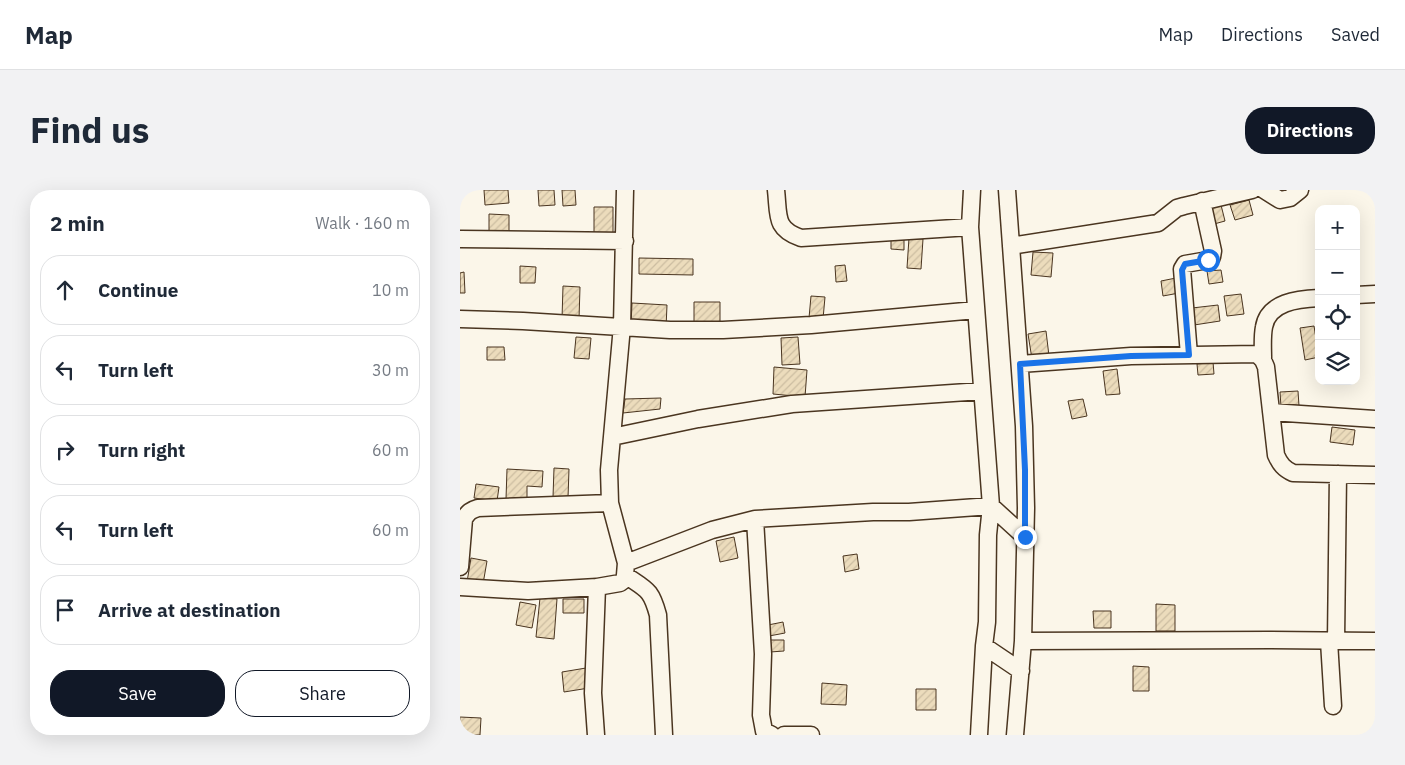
<!DOCTYPE html>
<html lang="en">
<head>
<meta charset="utf-8">
<style>
  body { margin:0; font-family:"IBM Plex Sans",sans-serif; background:#f2f2f3; color:#1f2937 }
  .controls { position:absolute; right:15px; top:15px; display:grid; overflow:hidden; border-radius:10px; box-shadow:0 5px 20px #0002 }
  .controls button { width:45px; height:45px; display:grid; place-items:center; padding:0; border:0; border-bottom:1px solid #e0e1e3; background:#fff; color:#1f2937; font:25px sans-serif }
  .stop { position:absolute; width:15px; height:15px; margin:-11px; border:4px solid #1a73e8; border-radius:50%; background:#fff }
  .stop.end { background:#1a73e8; border-color:#fff; box-shadow:0 1px 5px #0008 }
  .list { margin:0; padding:0; list-style:none }
  h2 { display:flex; justify-content:space-between; align-items:center; height:65px; margin:0; padding:0 20px; font-size:21px }
  h2 small { font-size:16px; font-weight:400; color:#747a83 }
  .list li { display:grid; grid-template-columns:32px 1fr auto; gap:15px; align-items:center; box-sizing:border-box; height:70px; margin:0 10px 10px; padding:0 10px; border:1px solid #e0e1e3; border-radius:20px }
  .list b { display:block; font-size:19px; white-space:nowrap }
  .list em { font-size:16px; font-style:normal; color:#747a83 }
  .actions { display:flex; gap:10px; padding:15px 20px }
  .actions a { flex:1; padding:11px 0; border:1px solid #111827; border-radius:20px; text-align:center; font-size:18px; color:#111827 }
  .actions .main { background:#111827; color:#fff }
  .icon { flex:none; width:28px; height:28px; fill:none; stroke:currentColor; stroke-width:2; stroke-linecap:round; stroke-linejoin:round }
  .map { position:relative; flex:none; width:915px; height:545px; overflow:hidden; border-radius:20px }
  header { display:flex; align-items:center; gap:30px; box-sizing:border-box; height:70px; padding:0 25px; background:#fff; border-bottom:1px solid #e0e1e3 }
  header strong { font-size:24px }
  nav { display:flex; gap:28px; margin-inline-start:auto; font-size:18px }
  .intro { display:flex; align-items:center; justify-content:space-between; box-sizing:border-box; height:120px; padding:0 30px }
  h1 { margin:0; font-size:35px }
  .button { padding:12px 22px; border-radius:20px; background:#111827; color:#fff; font-size:18px; font-weight:700 }
  main { display:flex; gap:30px; padding:0 30px }
  aside { flex:1; background:#fff; border-radius:20px; box-shadow:0 5px 20px #0002 }
  .map>svg:first-child { display:block }
  .building { fill:url(#building-hatch); stroke:#4a3520 }
  .lines { fill:none; stroke-linecap:round; stroke-linejoin:round }
  .minor-casing { stroke:#4a3520; stroke-width:19 }
  .minor { stroke:#fbf6e9; stroke-width:16 }
  .route { stroke:#1a73e8; stroke-width:6 }
</style>
</head>
<body>
<header>
<strong>Map</strong>
<nav><a>Map</a><a>Directions</a><a>Saved</a></nav>
</header>
<div class="intro"><h1>Find us</h1><a class="button">Directions</a></div>
<main>
<aside>
<h2>2 min<small>Walk · 160 m</small></h2>
<ul class="list">
<li><svg class="icon" aria-label="ahead" viewBox="0 0 24 24"><path d="M12 20V5M6 11l6-6 6 6"/></svg><div><b>Continue</b></div><em>10 m</em></li>
<li><svg class="icon" aria-label="left" viewBox="0 0 24 24"><path d="M17 20v-9H6M10 6l-5 5 5 5"/></svg><div><b>Turn left</b></div><em>30 m</em></li>
<li><svg class="icon" aria-label="right" viewBox="0 0 24 24"><path d="M7 20v-9h11M14 6l5 5-5 5"/></svg><div><b>Turn right</b></div><em>60 m</em></li>
<li><svg class="icon" aria-label="left" viewBox="0 0 24 24"><path d="M17 20v-9H6M10 6l-5 5 5 5"/></svg><div><b>Turn left</b></div><em>60 m</em></li>
<li><svg class="icon" aria-label="arrive" viewBox="0 0 24 24"><path d="M6 21V4h12l-3 4 3 4H6"/></svg><div><b>Arrive at destination</b></div></li>
</ul>
<div class="actions"><a class="main">Save</a><a>Share</a></div>
</aside>
<div class="map">
<svg width="915" height="545" viewBox="0 0 915 545">
  <defs>
    <pattern id="building-hatch" width="6" height="6" patternUnits="userSpaceOnUse" patternTransform="scale(1.25)"><rect width="6" height="6" fill="#ecdcbc"/><path d="M-1 1l2-2M0 6l6-6M5 7l2-2" fill="none" stroke="#ccbda1"/></pattern>
  </defs>
  <rect width="100%" height="100%" fill="#fbf6e9"/>
  <path class="building" d="M 24,0 L 48,0 L 49,13 L 25,15 Z
    M 78,0 L 94,0 L 95,15 L 79,16 Z
    M 102,0 L 115,0 L 116,15 L 103,16 Z
    M 789,10 L 793,25 L 775,30 L 770,15 Z
    M 761,15 L 765,31 L 754,34 L 751,18 Z
    M 134,17 L 153,17 L 153,45 L 134,45 Z
    M 29,24 L 49,25 L 49,47 L 29,47 Z
    M 431,47 L 444,47 L 444,60 L 431,59 Z
    M 449,48 L 463,49 L 461,79 L 447,78 Z
    M 573,62 L 593,63 L 591,87 L 571,85 Z
    M 179,68 L 233,69 L 233,85 L 179,84 Z
    M 385,75 L 387,91 L 376,92 L 375,76 Z
    M 60,76 L 76,77 L 75,93 L 60,93 Z
    M 761,80 L 763,92 L 749,94 L 747,81 Z
    M 4,82 L 5,103 L 0,103 L 0,83 Z
    M 716,88 L 719,103 L 703,106 L 701,91 Z
    M 103,96 L 120,97 L 119,129 L 102,129 Z
    M 781,104 L 784,124 L 767,126 L 764,106 Z
    M 351,106 L 365,107 L 363,129 L 349,128 Z
    M 234,112 L 260,112 L 260,134 L 234,133 Z
    M 172,113 L 207,115 L 206,138 L 171,135 Z
    M 758,115 L 760,131 L 734,135 L 732,118 Z
    M 854,136 L 859,167 L 845,170 L 840,138 Z
    M 586,141 L 589,166 L 572,169 L 568,144 Z
    M 116,147 L 131,148 L 129,169 L 114,168 Z
    M 338,147 L 340,174 L 322,175 L 321,148 Z
    M 27,157 L 44,157 L 45,170 L 27,170 Z
    M 753,172 L 754,184 L 738,185 L 737,174 Z
    M 314,177 L 347,180 L 345,207 L 313,204 Z
    M 657,179 L 660,204 L 646,205 L 643,181 Z
    M 838,201 L 839,216 L 821,217 L 820,202 Z
    M 201,208 L 200,219 L 163,223 L 165,209 Z
    M 623,209 L 627,226 L 612,229 L 608,211 Z
    M 872,237 L 895,240 L 893,255 L 870,252 Z
    M 94,278 L 109,279 L 108,308 L 93,307 Z
    M 47,279 L 83,281 L 82,297 L 67,296 L 67,310 L 46,309 Z
    M 16,294 L 39,297 L 37,311 L 14,308 Z
    M 274,347 L 278,368 L 260,372 L 256,351 Z
    M 397,364 L 399,379 L 385,382 L 383,366 Z
    M 11,368 L 27,371 L 23,394 L 7,392 Z
    M 80,408 L 97,409 L 94,449 L 76,447 Z
    M 103,409 L 124,409 L 124,423 L 103,423 Z
    M 60,412 L 76,415 L 72,438 L 56,435 Z
    M 696,414 L 715,415 L 715,441 L 696,441 Z
    M 633,421 L 651,421 L 651,438 L 634,438 Z
    M 323,432 L 325,443 L 309,446 L 308,435 Z
    M 309,450 L 324,450 L 324,461 L 310,462 Z
    M 673,476 L 689,477 L 689,501 L 673,501 Z
    M 126,478 L 129,498 L 104,502 L 102,482 Z
    M 362,493 L 387,495 L 386,515 L 361,514 Z
    M 456,499 L 476,499 L 476,520 L 456,520 Z
    M 0,527 L 21,528 L 20,545 L 0,545 Z"/>
  <g class="lines">
    <defs>
      <path id="minor" d="M 316,0 C 319,25 314,39 341,48 L 510,37
        M 512,0 L 510,37 L 531,316 L 528,345 L 527,432 L 524,456 L 519,545
        M 547,0 L 564,236 L 566,318 L 563,451 L 555,545
        M 804,0 L 820,10 L 830,8 L 840,0
        M 0,49 L 165,51
        M 551,56 L 698,33 L 717,18 L 724,16 L 792,0
        M 896,105 L 915,104
        M 0,129 L 63,131 L 210,140 L 263,140 L 351,135 L 516,120
        M 729,165 L 722,79 L 725,74 L 748,70 L 752,67 L 753,61 L 742,11
        M 803,169 C 803,159 802,147 804,137 C 808,112 838,109 859,108
        M 560,174 L 671,166 L 797,164 L 803,170 L 806,177 L 816,265 C 820,274 824,279 833,283 L 915,285
        M 811,222 L 915,229
        M 152,247 L 238,229 L 332,214 L 522,201
        M 295,329 L 303,464 L 301,525 L 304,541 L 312,545
        M 166,373 L 252,340 L 295,329 L 413,322 L 449,322 L 531,316 L 565,347
        M 0,377 L 4,329 C 8,322 11,320 18,318 L 150,313
        M 165,385 C 187,400 191,399 198,425 L 204,545
        M 0,397 L 68,401 L 137,397 L 133,503 L 136,545
        M 137,397 L 160,393 L 164,390 L 165,385 L 166,373 L 150,313 L 149,280 L 162,136 L 165,0
        M 563,451 L 811,450 L 915,451
        M 869,451 L 873,516
        M 876,451 L 878,284
        M 524,456 L 561,481
        M 324,545 L 351,545"/>
    </defs>
    <use href="#minor" class="minor-casing"/>
    <use href="#minor" class="minor"/>
  </g>
  <g class="lines">
    <path class="route" d="M 565,347 L 565,280 L 560,174 L 671,166 L 729,165 L 722,80 L 725,74 L 748,70"/>
  </g>
</svg>
<div class="controls">
<button>+</button>
<button>−</button>
<button><svg class="icon" aria-label="locate" viewBox="0 0 24 24"><circle cx="12" cy="12" r="6"/><path d="M12 2v4M12 18v4M2 12h4M18 12h4"/></svg></button>
<button><svg class="icon" aria-label="layers" viewBox="0 0 24 24"><path d="M12 4l9 5-9 5-9-5zM3 14l9 5 9-5"/></svg></button>
</div>
<div class="stop" style="left:748px;top:70px"></div>
<div class="stop end" style="left:565px;top:347px"></div>
</div>
</main>
</body>
</html>
